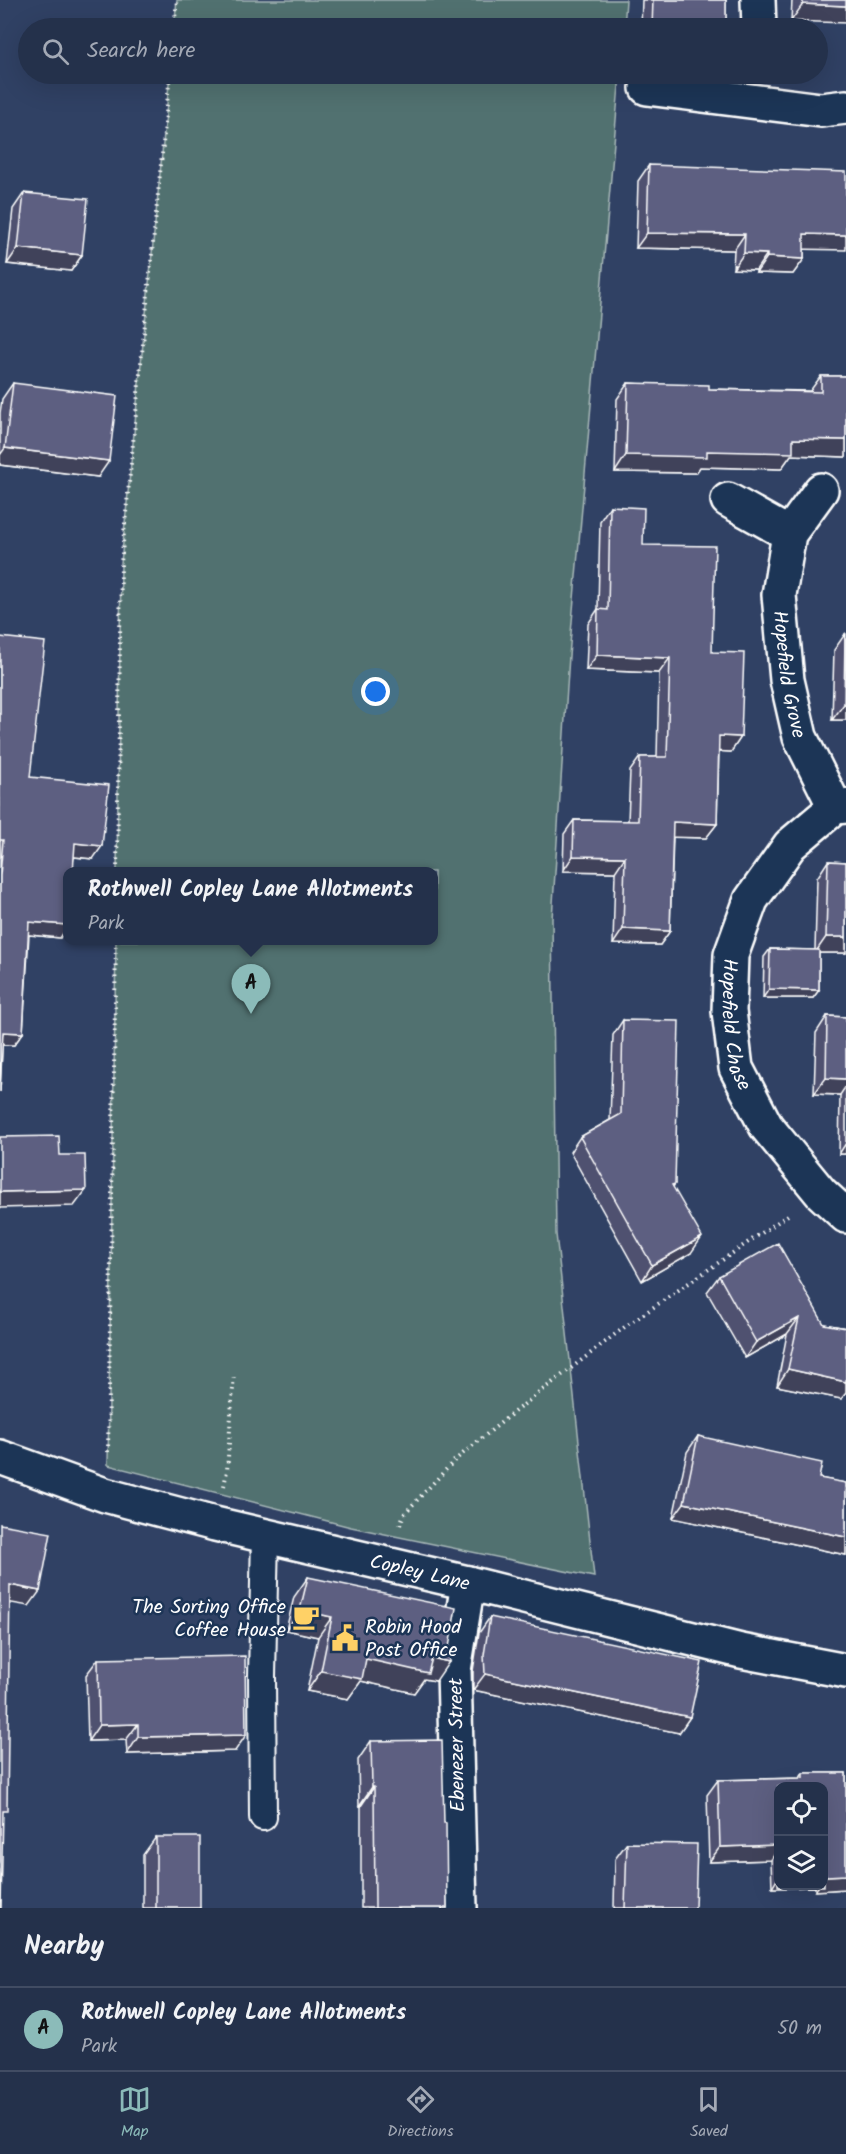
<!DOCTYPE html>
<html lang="en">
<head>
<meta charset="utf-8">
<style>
  body { margin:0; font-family:Kalam,sans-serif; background:#303d55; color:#f1f3f6 }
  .controls { position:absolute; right:18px; bottom:18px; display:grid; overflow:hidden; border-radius:12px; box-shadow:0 6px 24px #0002 }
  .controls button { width:54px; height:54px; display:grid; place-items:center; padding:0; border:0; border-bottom:2px solid #414c63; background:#24314b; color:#f1f3f6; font:30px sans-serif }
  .you { position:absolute; left:376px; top:692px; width:21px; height:21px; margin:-15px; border:4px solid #fff; border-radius:50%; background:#1a73e8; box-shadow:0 0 0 9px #1a73e833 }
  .badge { display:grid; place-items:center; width:39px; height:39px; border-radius:50%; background:#8bbbb9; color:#111; font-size:20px; font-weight:700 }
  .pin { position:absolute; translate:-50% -50px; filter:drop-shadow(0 2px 3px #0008) }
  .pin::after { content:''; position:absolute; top:32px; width:21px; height:18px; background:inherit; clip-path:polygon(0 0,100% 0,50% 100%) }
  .popup { position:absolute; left:63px; top:867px; width:375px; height:78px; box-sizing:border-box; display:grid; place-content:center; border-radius:12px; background:#24314b; filter:drop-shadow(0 2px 4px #0005); font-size:20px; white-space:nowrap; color:#a3a9b5 }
  .popup b { font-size:22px; color:#f1f3f6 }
  .popup::after { content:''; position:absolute; left:50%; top:100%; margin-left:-12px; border:12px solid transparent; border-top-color:#24314b }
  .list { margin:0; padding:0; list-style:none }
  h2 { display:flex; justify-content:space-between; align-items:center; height:78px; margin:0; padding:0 24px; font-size:26px }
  h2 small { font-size:20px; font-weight:400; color:#a3a9b5 }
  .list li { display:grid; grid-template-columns:39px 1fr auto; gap:18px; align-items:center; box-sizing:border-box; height:84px; padding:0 24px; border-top:2px solid #414c63 }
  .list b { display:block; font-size:22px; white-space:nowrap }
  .list p { margin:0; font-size:20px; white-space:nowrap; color:#a3a9b5 }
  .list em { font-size:20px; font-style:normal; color:#a3a9b5 }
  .icon { flex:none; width:33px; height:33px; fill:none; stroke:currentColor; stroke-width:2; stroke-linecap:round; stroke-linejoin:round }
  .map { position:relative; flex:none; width:846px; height:1908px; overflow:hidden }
  .search { position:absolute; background:#24314b; box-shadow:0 6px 24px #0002; left:18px; right:18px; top:18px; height:66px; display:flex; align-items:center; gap:15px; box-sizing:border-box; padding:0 21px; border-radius:33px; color:#a3a9b5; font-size:22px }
  .sheet { height:162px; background:#24314b }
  nav { display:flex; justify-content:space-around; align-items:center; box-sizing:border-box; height:84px; border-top:2px solid #414c63; background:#24314b; font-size:16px; color:#a3a9b5 }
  nav a { display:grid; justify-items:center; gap:3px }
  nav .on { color:#8bbbb9 }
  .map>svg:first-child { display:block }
  .green { fill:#517170; stroke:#a8b8b8; stroke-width:1.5 }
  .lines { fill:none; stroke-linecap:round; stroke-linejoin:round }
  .lane-casing { stroke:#fff; stroke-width:30 }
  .street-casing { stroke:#fff; stroke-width:38 }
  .secondary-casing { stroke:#fff; stroke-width:38 }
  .path { stroke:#fff; stroke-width:4; stroke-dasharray:1.5 4.5; stroke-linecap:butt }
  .lane { stroke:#1d3557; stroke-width:26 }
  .street { stroke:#1d3557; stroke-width:33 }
  .secondary { stroke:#1d3557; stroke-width:33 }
  .wall { fill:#50516f; stroke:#fff; stroke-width:1.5; fill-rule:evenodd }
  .shaded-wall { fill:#41425a; stroke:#fff; stroke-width:1.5 }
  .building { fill:#5d5e81; stroke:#fff; stroke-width:1.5 }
  .labels { text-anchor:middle; stroke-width:5; stroke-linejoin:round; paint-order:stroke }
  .street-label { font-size:20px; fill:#fff; stroke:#1d3557 }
  .poi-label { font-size:20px; fill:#fff; stroke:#1d3557; text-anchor:end }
</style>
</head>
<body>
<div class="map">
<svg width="846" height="1908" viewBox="0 0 846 1908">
  <rect width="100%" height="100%" fill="#304164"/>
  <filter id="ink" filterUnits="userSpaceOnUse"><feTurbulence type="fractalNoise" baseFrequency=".0167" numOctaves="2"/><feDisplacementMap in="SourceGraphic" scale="12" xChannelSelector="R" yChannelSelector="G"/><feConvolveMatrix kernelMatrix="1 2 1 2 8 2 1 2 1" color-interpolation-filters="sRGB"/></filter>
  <g filter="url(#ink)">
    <path class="green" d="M 177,0 L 626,0 L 624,28 L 174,28 Z
      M 170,74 L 620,74 L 569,656 L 552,919 L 556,1234 L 594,1577 L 351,1527 L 108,1465 L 116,941 L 434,940 L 434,872 L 117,871 L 121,563 Z"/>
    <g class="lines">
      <defs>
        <path id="lane" d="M 263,1817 L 262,1676 L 265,1535"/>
        <g id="street">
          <path d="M 758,0 L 759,28"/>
          <path d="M 647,88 L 821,110 L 846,107"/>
          <path id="s1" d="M 821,490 L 789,534 L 779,595 L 787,680 L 800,737 L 835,807"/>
          <path d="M 728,500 L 789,534"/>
          <path id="s2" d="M 846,806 L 835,807 L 790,845 L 751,900 L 731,955 L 729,1011 L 736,1068 L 766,1126 L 821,1193 L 846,1216"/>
          <path d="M 460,1908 L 454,1670 L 468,1583"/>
        </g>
        <g id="secondary">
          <path id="s3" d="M 0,1457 L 105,1495 L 215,1524 L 468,1583 L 741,1651 L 846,1671"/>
        </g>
      </defs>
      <use href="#lane" class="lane-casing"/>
      <use href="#street" class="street-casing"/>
      <use href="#secondary" class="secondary-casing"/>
      <path class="path" d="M 174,28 L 177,0
        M 117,872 L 121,563 L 170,74
        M 108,1452 L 116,940
        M 224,1486 L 227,1471 L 234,1373
        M 400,1525 L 404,1514 L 455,1460 L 514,1412 L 626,1326 L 788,1215"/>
      <use href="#lane" class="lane"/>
      <use href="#street" class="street"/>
      <use href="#secondary" class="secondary"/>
    </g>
    <path class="wall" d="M 642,0 L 726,0 L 726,28 L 641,28 Z
      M 792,0 L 846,0 L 791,21 Z
      M 649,165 L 804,250 L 804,259 L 793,274 L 756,273 L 756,270 L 733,269 L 734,250 L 636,248 L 638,181 Z
      M 24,193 L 82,255 L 71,271 L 7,264 L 13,209 Z
      M 821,376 L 846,376 L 846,457 L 791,455 L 781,469 L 700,467 L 696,473 L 615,472 L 617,399 L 628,383 L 709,389 L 810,391 Z
      M 13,383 L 98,477 L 0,465 L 0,413 L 2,399 Z
      M 610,506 L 643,545 L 712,652 L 741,737 L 731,752 L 719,751 L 717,824 L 706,838 L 673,837 L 670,931 L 660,945 L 613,944 L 615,872 L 563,871 L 564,834 L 574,820 L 628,821 L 630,771 L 640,757 L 657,757 L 659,673 L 586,670 L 588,624 L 598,609 L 600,521 Z
      M 845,634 L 846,720 L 832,720 L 834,650 Z
      M 0,637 L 30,777 L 93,859 L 74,857 L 60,938 L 29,935 L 23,1033 L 14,1045 L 2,1045 L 0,1092 Z
      M 828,861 L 846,862 L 846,953 L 819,953 L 819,990 L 813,998 L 763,998 L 764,957 L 770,949 L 815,950 L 817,878 Z
      M 827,1016 L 846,1017 L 846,1154 L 839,1154 L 840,1095 L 814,1094 L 816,1033 Z
      M 623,1020 L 675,1184 L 673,1187 L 691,1253 L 642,1281 L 570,1152 L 580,1137 L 610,1120 L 613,1035 Z
      M 719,1276 L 824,1324 L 846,1328 L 846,1393 L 841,1399 L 777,1386 L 787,1334 L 745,1358 L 707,1292 Z
      M 698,1436 L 819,1478 L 846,1483 L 846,1555 L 673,1518 L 687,1452 Z
      M 308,1577 L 436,1681 L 424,1679 L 414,1693 L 361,1681 L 348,1699 L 307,1691 L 318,1637 L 286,1630 L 294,1597 Z
      M 490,1617 L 690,1717 L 679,1733 L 473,1690 L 473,1671 L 479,1633 Z
      M 98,1659 L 235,1751 L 127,1754 L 126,1740 L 88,1741 L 86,1675 Z
      M 371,1741 L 444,1823 L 447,1908 L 361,1908 L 361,1806 L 359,1806 L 358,1760 Z
      M 803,1773 L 846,1773 L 846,1889 L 815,1891 L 815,1887 L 772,1888 L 771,1860 L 709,1862 L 707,1795 L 718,1780 L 800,1778 ZM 778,1786 L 824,1786 L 824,1886 L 778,1886 Z
      M 156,1837 L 200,1908 L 143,1908 L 143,1855 Z
      M 627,1843 L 695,1908 L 614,1908 L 615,1859 Z"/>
    <path class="shaded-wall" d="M 803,4 L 846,6 L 846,23 L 791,21 Z
      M 647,233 L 745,234 L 734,250 L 636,248 Z
      M 804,234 L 846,235 L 846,250 L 794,249 Z
      M 18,248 L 82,255 L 71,271 L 7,264 Z
      M 744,253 L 767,254 L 756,270 L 733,269 Z
      M 767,257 L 804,259 L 793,274 L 756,273 Z
      M 793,439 L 846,440 L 846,457 L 791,455 L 781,469 L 700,467 L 696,473 L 615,472 L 626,455 L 707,451 Z
      M 5,448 L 109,461 L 98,477 L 0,465 L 0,455 Z
      M 597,655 L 670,658 L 659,673 L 586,670 Z
      M 844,704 L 846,704 L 846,720 L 832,720 Z
      M 719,736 L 741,737 L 731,752 L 709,751 Z
      M 673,822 L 717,824 L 706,838 L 663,837 Z
      M 75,843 L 102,846 L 93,859 L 66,856 Z
      M 573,856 L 625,857 L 615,872 L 563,871 Z
      M 29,922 L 68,925 L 68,926 L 60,938 L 20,934 Z
      M 623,929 L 670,931 L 660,945 L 613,944 Z
      M 826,937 L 846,937 L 846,953 L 815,953 Z
      M 769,989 L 819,990 L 813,998 L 763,998 Z
      M 3,1032 L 23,1033 L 14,1045 L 0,1045 Z
      M 826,1078 L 846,1079 L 846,1086 L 840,1095 L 814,1094 Z
      M 846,1143 L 846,1154 L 839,1154 Z
      M 86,1190 L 74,1206 L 0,1208 L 0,1192 Z
      M 702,1237 L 691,1253 L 642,1281 L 652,1265 Z
      M 799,1318 L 787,1334 L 745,1358 L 756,1342 Z
      M 788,1369 L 846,1382 L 846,1393 L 841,1399 L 777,1386 Z
      M 684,1503 L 846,1537 L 846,1555 L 673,1518 Z
      M 10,1585 L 40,1591 L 29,1606 L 0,1601 Z
      M 300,1610 L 332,1617 L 318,1637 L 286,1630 Z
      M 432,1658 L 449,1662 L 436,1681 L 424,1679 L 414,1693 L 361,1681 L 348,1699 L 307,1691 L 321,1671 L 366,1659 Z
      M 485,1674 L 690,1717 L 679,1733 L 473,1690 Z
      M 138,1724 L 126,1740 L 88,1741 L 99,1725 Z
      M 246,1735 L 235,1751 L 127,1754 L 138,1737 Z
      M 372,1787 L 374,1787 L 361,1806 L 359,1806 Z
      M 778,1845 L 778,1849 L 771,1860 L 709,1862 L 720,1847 Z
      M 846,1875 L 846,1889 L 815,1891 L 819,1886 L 824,1886 L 824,1879 L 826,1876 Z
      M 778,1878 L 778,1886 L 815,1886 L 815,1887 L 772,1888 Z"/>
    <path class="building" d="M 653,0 L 726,0 L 726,28 L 652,28 Z
      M 803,0 L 846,0 L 846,6 L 803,4 Z
      M 649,165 L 846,172 L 846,235 L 804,234 L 804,259 L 767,257 L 767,254 L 744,253 L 745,234 L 647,233 Z
      M 24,193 L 88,199 L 82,255 L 18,248 Z
      M 821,376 L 846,376 L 846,440 L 793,439 L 793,453 L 707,451 L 707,457 L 626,455 L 628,383 L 709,385 L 709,389 L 821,392 Z
      M 13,383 L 117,396 L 109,461 L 5,448 Z
      M 610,506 L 644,508 L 643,545 L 715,546 L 712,652 L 744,653 L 741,737 L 719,736 L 717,824 L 673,822 L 670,931 L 623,929 L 625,857 L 573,856 L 574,820 L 638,821 L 640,757 L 667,757 L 670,658 L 597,655 L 598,609 L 608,610 Z
      M 845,634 L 846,634 L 846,704 L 844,704 Z
      M 0,637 L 45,642 L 30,777 L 109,785 L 102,846 L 75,843 L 73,872 L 68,872 L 68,925 L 29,922 L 23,1033 L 3,1032 L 0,1092 L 0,876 L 3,840 L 0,840 Z
      M 828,861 L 846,862 L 846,937 L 826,937 Z
      M 770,949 L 819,950 L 819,990 L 769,989 Z
      M 827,1016 L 846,1017 L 846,1079 L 826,1078 Z
      M 623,1020 L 679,1021 L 675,1184 L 672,1185 L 702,1237 L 652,1265 L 580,1137 L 621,1114 Z
      M 59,1136 L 60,1155 L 85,1155 L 86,1190 L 0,1192 L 0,1137 Z
      M 778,1243 L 824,1324 L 846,1328 L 846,1382 L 788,1369 L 799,1318 L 756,1342 L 719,1276 Z
      M 698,1436 L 822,1463 L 819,1478 L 846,1483 L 846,1537 L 684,1503 Z
      M 0,1524 L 51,1533 L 40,1591 L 10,1585 L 7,1811 L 3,1811 L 1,1908 L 0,1908 Z
      M 308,1577 L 456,1608 L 449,1647 L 449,1662 L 432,1658 L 428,1673 L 366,1659 L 362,1679 L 321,1671 L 332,1617 L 300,1610 Z
      M 490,1617 L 702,1662 L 690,1717 L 485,1674 L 484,1655 Z
      M 245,1656 L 246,1735 L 138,1737 L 138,1724 L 99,1725 L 98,1659 Z
      M 442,1740 L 444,1823 L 446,1823 L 447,1908 L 375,1908 L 374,1787 L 372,1787 L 371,1741 Z
      M 803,1773 L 846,1773 L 846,1875 L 826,1876 L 825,1871 L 824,1871 L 824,1786 L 778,1786 L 778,1845 L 720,1847 L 718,1780 L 803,1778 Z
      M 156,1837 L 200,1837 L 200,1908 L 156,1908 Z
      M 627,1843 L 697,1844 L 695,1908 L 625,1908 Z"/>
  </g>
  <defs>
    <symbol id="cafe-bare" viewBox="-9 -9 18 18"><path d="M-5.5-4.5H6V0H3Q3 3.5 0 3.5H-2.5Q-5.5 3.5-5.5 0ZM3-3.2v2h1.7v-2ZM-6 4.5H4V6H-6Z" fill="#ffd166" stroke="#1d3557" stroke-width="2.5" paint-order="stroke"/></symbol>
    <symbol id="civic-bare" viewBox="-9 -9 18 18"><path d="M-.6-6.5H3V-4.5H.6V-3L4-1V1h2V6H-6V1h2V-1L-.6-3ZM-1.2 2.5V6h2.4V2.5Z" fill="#ffd166" stroke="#1d3557" stroke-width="2.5" paint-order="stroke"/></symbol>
  </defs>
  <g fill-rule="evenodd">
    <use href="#cafe-bare" x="287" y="1598" width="38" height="38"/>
    <use href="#civic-bare" x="326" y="1619" width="38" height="38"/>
  </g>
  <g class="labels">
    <g class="street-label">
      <text dy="7" stroke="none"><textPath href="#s1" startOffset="196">Hopefield Grove</textPath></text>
      <text dy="7" stroke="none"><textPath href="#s2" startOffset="266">Hopefield Chase</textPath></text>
      <text dy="7" stroke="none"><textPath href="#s3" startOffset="436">Copley Lane</textPath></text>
      <text transform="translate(456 1745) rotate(-91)" y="7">Ebenezer Street</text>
    </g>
    <g class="poi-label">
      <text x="286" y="1613">The Sorting Office<tspan x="286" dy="23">Coffee House</tspan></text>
      <text x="365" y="1633" text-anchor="start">Robin Hood<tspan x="365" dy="23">Post Office</tspan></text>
    </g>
  </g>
</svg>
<div class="controls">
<button><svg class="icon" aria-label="locate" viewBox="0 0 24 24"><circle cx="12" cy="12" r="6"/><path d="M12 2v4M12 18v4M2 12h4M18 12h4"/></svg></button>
<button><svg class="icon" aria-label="layers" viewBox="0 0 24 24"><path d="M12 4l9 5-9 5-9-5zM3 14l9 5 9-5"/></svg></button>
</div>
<div class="you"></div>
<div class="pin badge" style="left:251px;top:1014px">A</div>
<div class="popup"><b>Rothwell Copley Lane Allotments</b>Park</div>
<div class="search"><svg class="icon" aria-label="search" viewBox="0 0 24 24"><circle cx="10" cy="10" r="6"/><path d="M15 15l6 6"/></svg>Search here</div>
</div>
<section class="sheet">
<h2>Nearby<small></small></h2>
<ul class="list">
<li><span class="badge">A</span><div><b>Rothwell Copley Lane Allotments</b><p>Park</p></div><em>50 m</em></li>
</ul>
</section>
<nav>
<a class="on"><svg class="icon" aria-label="map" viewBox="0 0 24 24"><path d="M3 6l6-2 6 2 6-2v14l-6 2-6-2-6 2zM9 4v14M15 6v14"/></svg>Map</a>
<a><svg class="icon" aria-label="directions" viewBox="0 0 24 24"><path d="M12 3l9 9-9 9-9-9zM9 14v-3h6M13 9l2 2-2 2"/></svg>Directions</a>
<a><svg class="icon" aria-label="saved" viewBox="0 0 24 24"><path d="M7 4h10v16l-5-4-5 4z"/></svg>Saved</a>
</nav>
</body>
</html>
